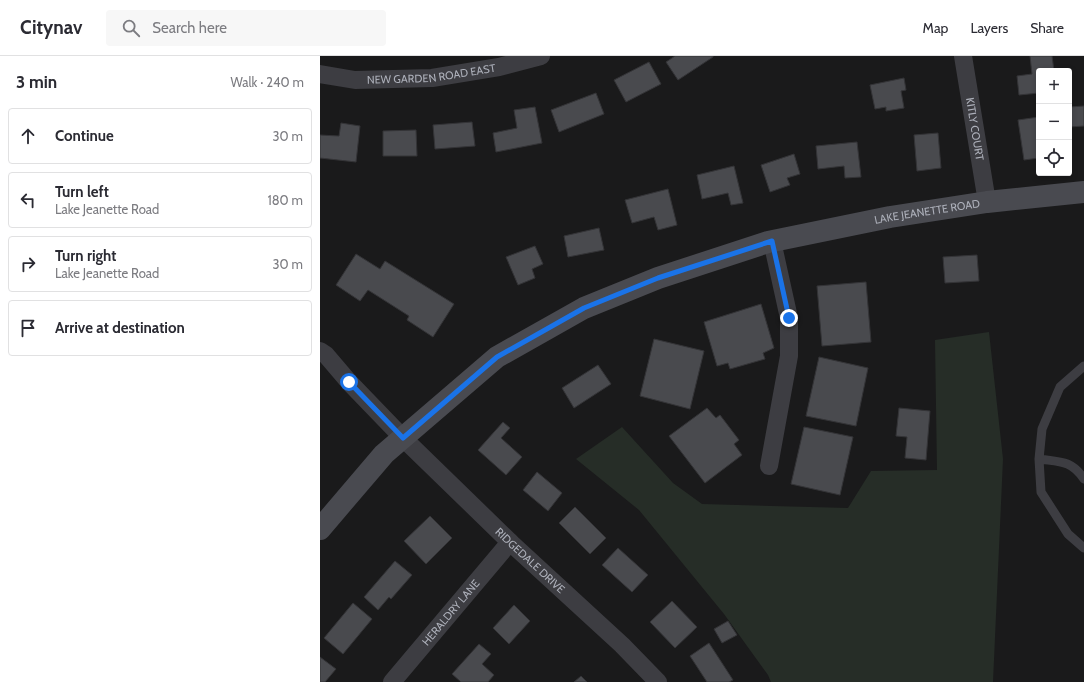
<!DOCTYPE html>
<html lang="en">
<head>
<meta charset="utf-8">
<style>
  body { margin:0; font-family:Cabin,sans-serif; background:#f7f7f7; color:#2b2b33 }
  .controls { position:absolute; right:12px; top:12px; display:grid; overflow:hidden; border-radius:4px; box-shadow:0 2px 6px #0003 }
  .controls button { width:36px; height:36px; display:grid; place-items:center; padding:0; border:0; border-bottom:1px solid #e1e1e2; background:#fff; color:#2b2b33; font:20px sans-serif }
  .stop { position:absolute; width:12px; height:12px; margin:-9px; border:3px solid #1a73e8; border-radius:50%; background:#fff }
  .stop.end { background:#1a73e8; border-color:#fff; box-shadow:0 1px 4px #0008 }
  .list { margin:0; padding:0; list-style:none }
  h2 { display:flex; justify-content:space-between; align-items:center; height:52px; margin:0; padding:0 16px; font-size:17px }
  h2 small { font-size:13px; font-weight:400; color:#7c7c81 }
  .list li { display:grid; grid-template-columns:26px 1fr auto; gap:12px; align-items:center; box-sizing:border-box; height:56px; margin:0 8px 8px; padding:0 8px; border:1px solid #e1e1e2; border-radius:4px }
  .list b { display:block; font-size:15px; white-space:nowrap }
  .list p { margin:0; font-size:13px; white-space:nowrap; color:#7c7c81 }
  .list em { font-size:13px; font-style:normal; color:#7c7c81 }
  .icon { flex:none; width:22px; height:22px; fill:none; stroke:currentColor; stroke-width:2; stroke-linecap:round; stroke-linejoin:round }
  .map { position:relative; flex:none; width:764px; height:626px; overflow:hidden }
  header { display:flex; align-items:center; gap:24px; box-sizing:border-box; height:56px; padding:0 20px; background:#fff; border-bottom:1px solid #e1e1e2 }
  header strong { font-size:19px }
  nav { display:flex; gap:22px; margin-inline-start:auto; font-size:14px }
  .search { width:280px; height:36px; background:#f7f7f7; display:flex; align-items:center; gap:10px; box-sizing:border-box; padding:0 14px; border-radius:4px; color:#7c7c81; font-size:15px }
  main { display:flex }
  aside { flex:1; background:#fff }
  .map>svg:first-child { display:block }
  .green { fill:#262d27 }
  .building { fill:#494a4e; stroke:#343437 }
  .lines { fill:none; stroke-linecap:round; stroke-linejoin:round }
  .lane { stroke:#3d3d42; stroke-width:9 }
  .street { stroke:#3d3d42; stroke-width:18 }
  .secondary { stroke:#494a50; stroke-width:22 }
  .route { stroke:#1a73e8; stroke-width:5 }
  .labels { text-anchor:middle; stroke-width:3; stroke-linejoin:round; paint-order:stroke }
  .street-label { font-size:11px; fill:#adb0ba; stroke:#151516 }
</style>
</head>
<body>
<header>
<strong>Citynav</strong>
<div class="search"><svg class="icon" aria-label="search" viewBox="0 0 24 24"><circle cx="10" cy="10" r="6"/><path d="M15 15l6 6"/></svg>Search here</div>
<nav><a>Map</a><a>Layers</a><a>Share</a></nav>
</header>
<main>
<aside>
<h2>3 min<small>Walk · 240 m</small></h2>
<ul class="list">
<li><svg class="icon" aria-label="ahead" viewBox="0 0 24 24"><path d="M12 20V5M6 11l6-6 6 6"/></svg><div><b>Continue</b></div><em>30 m</em></li>
<li><svg class="icon" aria-label="left" viewBox="0 0 24 24"><path d="M17 20v-9H6M10 6l-5 5 5 5"/></svg><div><b>Turn left</b><p>Lake Jeanette Road</p></div><em>180 m</em></li>
<li><svg class="icon" aria-label="right" viewBox="0 0 24 24"><path d="M7 20v-9h11M14 6l5 5-5 5"/></svg><div><b>Turn right</b><p>Lake Jeanette Road</p></div><em>30 m</em></li>
<li><svg class="icon" aria-label="arrive" viewBox="0 0 24 24"><path d="M6 21V4h12l-3 4 3 4H6"/></svg><div><b>Arrive at destination</b></div></li>
</ul>
</aside>
<div class="map">
<svg width="764" height="626" viewBox="0 0 764 626">
  <rect width="100%" height="100%" fill="#1a1a1b"/>
  <path class="green" d="M 669,276 L 683,403 L 673,626 L 451,626 L 448,619 L 404,558 L 319,454 L 256,403 L 302,371 L 353,427 L 382,448 L 528,452 L 551,415 L 617,414 L 615,284 Z"/>
  <path class="building" d="M 355,0 L 393,0 L 393,1 L 358,24 L 346,6 Z
    M 710,0 L 732,0 L 734,15 L 719,15 L 719,37 L 699,39 L 697,20 L 712,18 Z
    M 329,6 L 341,28 L 306,46 L 294,24 Z
    M 584,22 L 586,34 L 581,35 L 584,52 L 566,55 L 566,51 L 555,53 L 550,29 Z
    M 276,37 L 284,58 L 239,76 L 231,54 Z
    M 764,50 L 764,70 L 749,71 L 749,51 Z
    M 215,51 L 222,87 L 176,96 L 173,77 L 197,72 L 194,54 Z
    M 719,61 L 719,102 L 704,104 L 698,64 Z
    M 152,66 L 155,90 L 115,93 L 113,69 Z
    M 21,67 L 40,70 L 36,106 L 0,102 L 0,79 L 19,80 Z
    M 96,74 L 97,100 L 63,100 L 63,75 Z
    M 618,77 L 621,112 L 597,115 L 594,79 Z
    M 537,86 L 541,121 L 525,122 L 524,110 L 498,113 L 496,90 Z
    M 474,98 L 480,118 L 467,122 L 470,129 L 450,136 L 441,109 Z
    M 414,110 L 423,147 L 411,149 L 408,137 L 382,143 L 377,119 Z
    M 348,133 L 357,169 L 338,174 L 334,161 L 312,167 L 305,144 Z
    M 279,172 L 284,194 L 248,201 L 244,180 Z
    M 215,190 L 223,208 L 212,213 L 215,222 L 198,229 L 186,201 Z
    M 36,198 L 60,213 L 65,205 L 134,248 L 113,281 L 87,264 L 89,260 L 48,234 L 40,245 L 16,229 Z
    M 657,199 L 659,225 L 625,227 L 623,201 Z
    M 546,226 L 551,286 L 502,290 L 497,230 Z
    M 441,248 L 454,292 L 443,297 L 445,303 L 410,313 L 408,307 L 397,310 L 384,266 Z
    M 334,283 L 384,295 L 370,353 L 320,340 Z
    M 499,301 L 548,312 L 536,370 L 486,360 Z
    M 278,309 L 291,328 L 254,352 L 242,332 Z
    M 387,352 L 396,362 L 400,359 L 419,384 L 414,388 L 422,399 L 385,427 L 349,380 Z
    M 579,352 L 610,355 L 606,404 L 585,402 L 587,381 L 576,380 Z
    M 183,366 L 190,372 L 181,382 L 202,401 L 186,419 L 158,394 Z
    M 484,371 L 533,381 L 520,439 L 471,428 Z
    M 217,416 L 242,437 L 228,455 L 203,434 Z
    M 255,451 L 286,482 L 270,498 L 239,467 Z
    M 110,460 L 132,482 L 106,508 L 84,485 Z
    M 298,492 L 328,519 L 312,536 L 282,509 Z
    M 75,505 L 92,519 L 71,543 L 69,541 L 58,554 L 44,541 Z
    M 352,545 L 377,571 L 355,592 L 330,566 Z
    M 33,547 L 52,563 L 23,598 L 4,582 Z
    M 194,549 L 210,565 L 189,588 L 173,572 Z
    M 408,565 L 417,579 L 402,587 L 394,573 Z
    M 389,587 L 413,624 L 409,626 L 387,626 L 370,600 Z
    M 159,588 L 171,598 L 162,608 L 174,619 L 168,626 L 141,626 L 132,618 Z
    M 0,601 L 16,613 L 5,626 L 0,626 Z
    M 261,620 L 267,626 L 254,626 Z"/>
  <g class="lines">
    <path class="lane" d="M 764,310 L 740,331 L 722,373 L 719,403 L 721,436 L 748,478 L 764,492
      M 719,403 C 740,406 751,404 764,423"/>
    <g class="street">
      <path id="s1" d="M 643,0 L 667,146"/>
      <path id="s2" d="M 0,18 L 35,24 L 112,22 L 179,11 L 221,0"/>
      <path id="s3" d="M 0,295 L 6,299 L 29,326 L 83,382 L 190,486 L 302,589 L 338,626"/>
      <path d="M 449,410 L 469,300 L 469,262 L 452,185"/>
      <path id="s4" d="M 72,626 L 190,486"/>
    </g>
    <path class="secondary" id="s5" d="M 0,473 L 64,398 L 177,301 L 264,252 L 338,222 L 448,186 L 570,161 L 667,146 L 764,136"/>
  </g>
  <g class="lines">
    <path class="route" d="M 29,326 L 83,382 L 177,301 L 264,252 L 338,222 L 452,185 L 469,262"/>
  </g>
  <g class="labels">
    <g class="street-label">
      <text dy="4" stroke="none"><textPath href="#s2" startOffset="112">NEW GARDEN ROAD EAST</textPath></text>
      <text dy="4" stroke="none"><textPath href="#s1" startOffset="74">KITLY COURT</textPath></text>
      <text dy="4" stroke="none"><textPath href="#s5" startOffset="705">LAKE JEANETTE ROAD</textPath></text>
      <text dy="4" stroke="none"><textPath href="#s3" startOffset="297">RIDGEDALE DRIVE</textPath></text>
      <text dy="4" stroke="none"><textPath href="#s4" startOffset="91">HERALDRY LANE</textPath></text>
    </g>
  </g>
</svg>
<div class="controls">
<button>+</button>
<button>−</button>
<button><svg class="icon" aria-label="locate" viewBox="0 0 24 24"><circle cx="12" cy="12" r="6"/><path d="M12 2v4M12 18v4M2 12h4M18 12h4"/></svg></button>
</div>
<div class="stop" style="left:29px;top:326px"></div>
<div class="stop end" style="left:469px;top:262px"></div>
</div>
</main>
</body>
</html>
